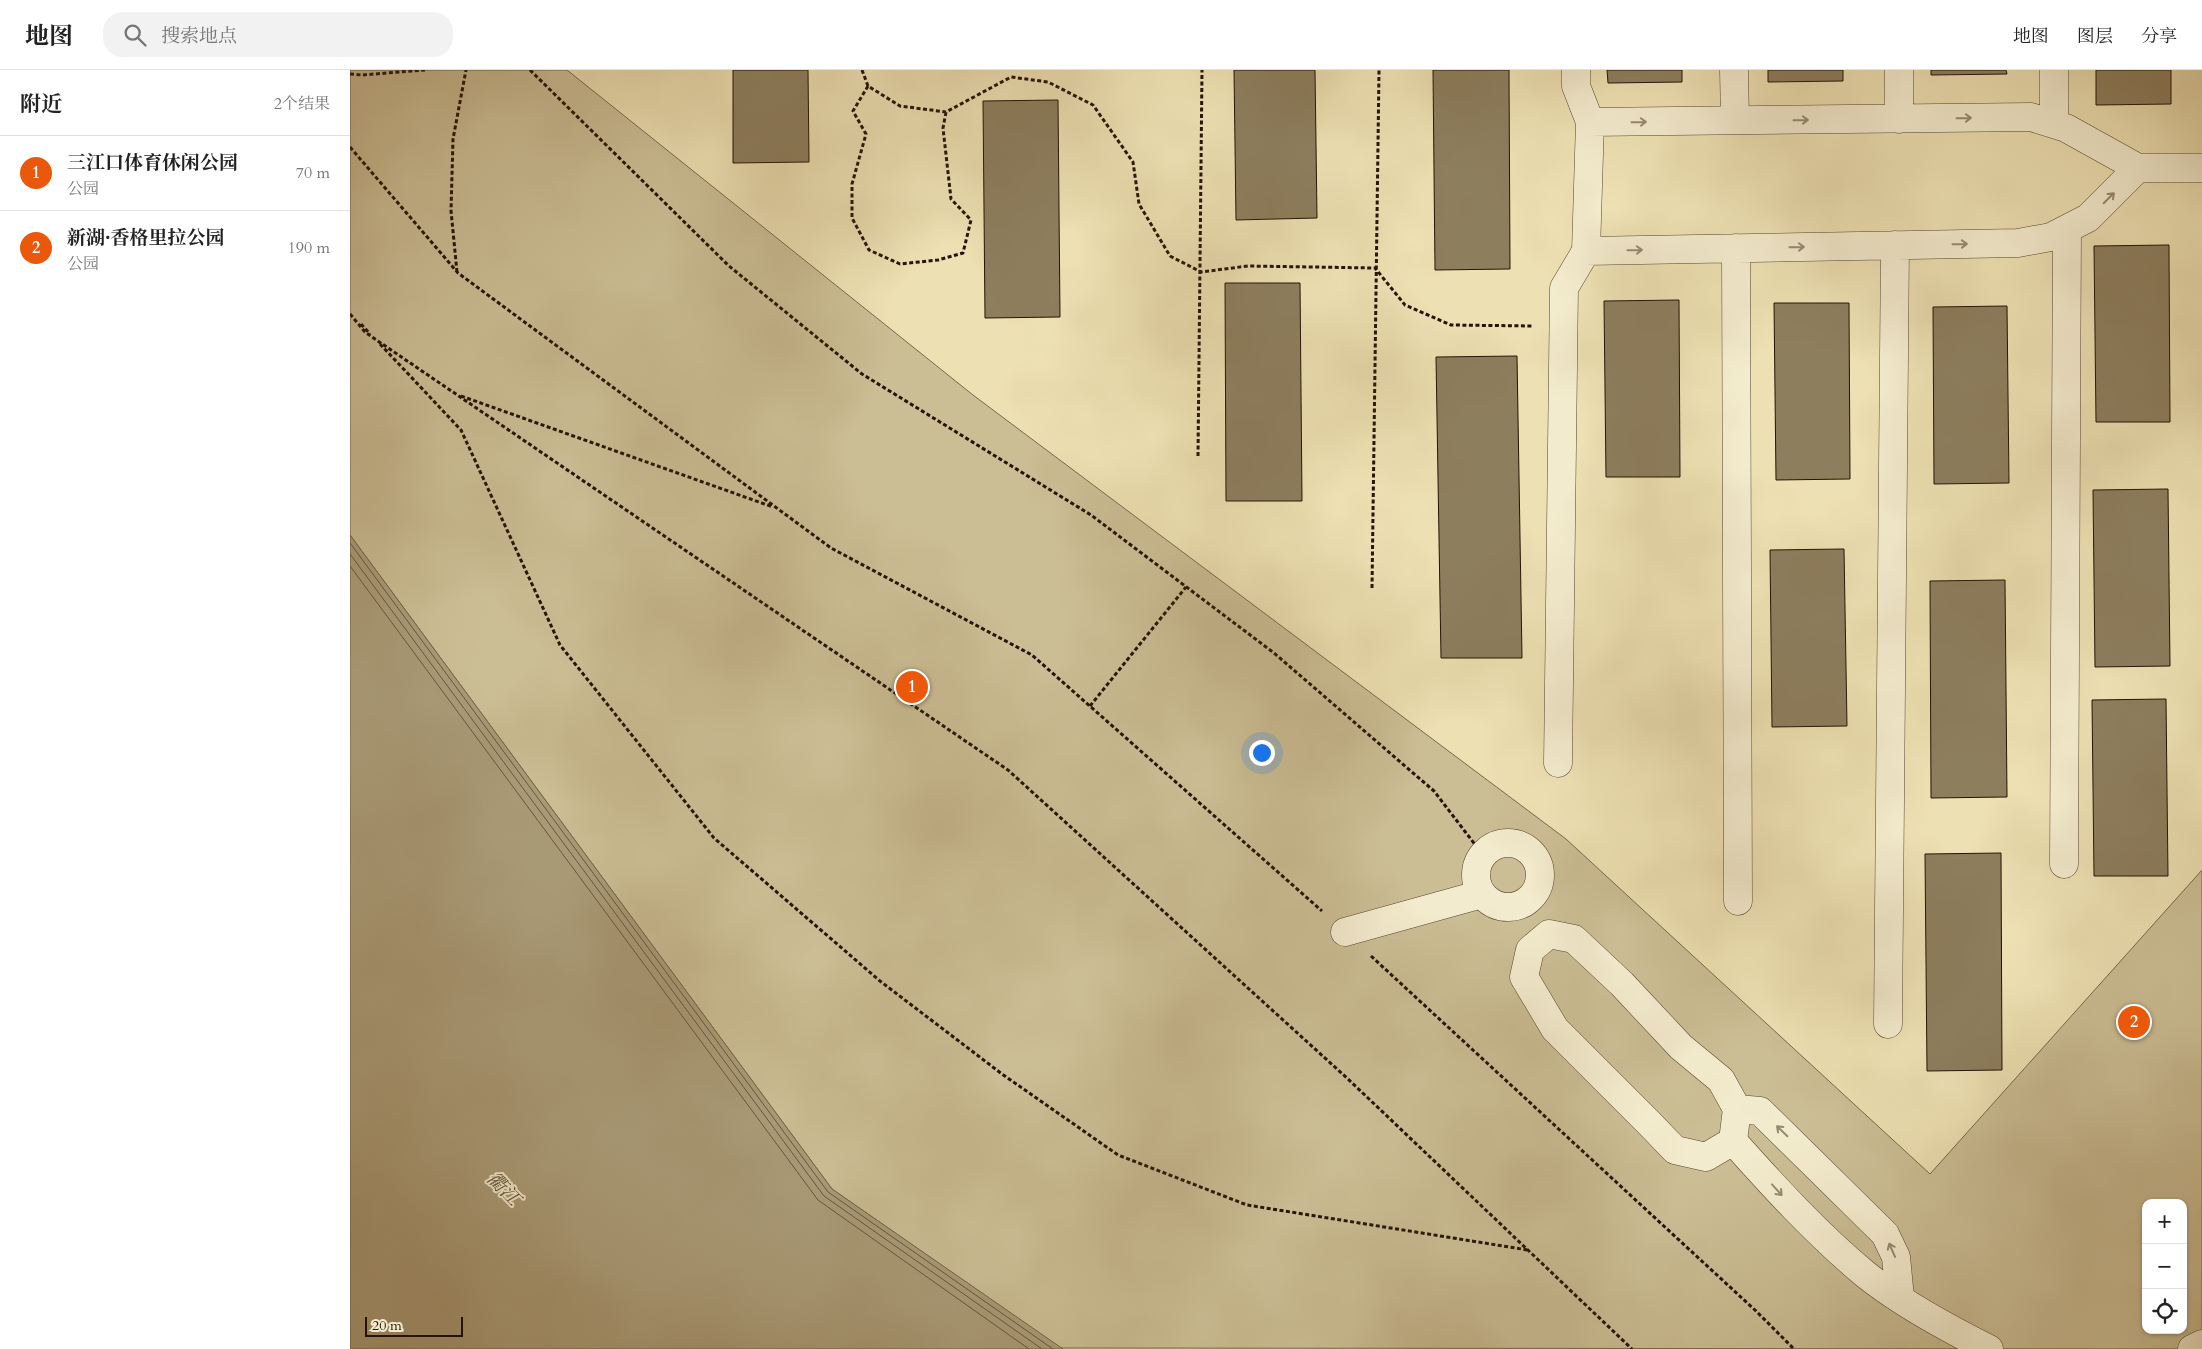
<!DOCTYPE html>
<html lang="zh">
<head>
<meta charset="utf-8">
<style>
  body { margin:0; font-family:Cardo,"Noto Serif SC",serif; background:#f2f2f2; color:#222 }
  .controls { position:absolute; right:15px; bottom:15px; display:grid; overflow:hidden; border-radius:10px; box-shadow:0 1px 4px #0004 }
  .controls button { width:45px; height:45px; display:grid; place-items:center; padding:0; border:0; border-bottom:1px solid #e0e0e0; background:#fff; color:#222; font:25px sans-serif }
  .scale { position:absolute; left:15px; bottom:12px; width:98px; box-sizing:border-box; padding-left:5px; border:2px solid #251303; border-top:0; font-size:14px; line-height:18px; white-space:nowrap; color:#251303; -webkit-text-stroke:4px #f3ebcd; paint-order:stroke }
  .you { position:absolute; left:911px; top:682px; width:18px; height:18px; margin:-12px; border:4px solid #fff; border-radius:50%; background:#1a73e8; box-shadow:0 0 0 8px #1a73e833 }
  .badge { display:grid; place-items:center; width:32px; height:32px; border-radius:50%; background:#ea580c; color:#fff; font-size:16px; font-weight:700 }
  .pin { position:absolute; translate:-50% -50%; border:2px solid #fff; box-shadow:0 1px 5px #0006 }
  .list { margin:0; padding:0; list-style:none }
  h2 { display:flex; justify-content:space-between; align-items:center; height:65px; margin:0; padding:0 20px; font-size:21px }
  h2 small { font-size:16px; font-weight:400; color:#767676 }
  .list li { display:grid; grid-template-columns:32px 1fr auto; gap:15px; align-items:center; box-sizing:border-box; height:75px; padding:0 20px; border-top:1px solid #e0e0e0 }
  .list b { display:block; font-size:19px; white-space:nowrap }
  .list p { margin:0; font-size:16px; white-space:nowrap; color:#767676 }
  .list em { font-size:16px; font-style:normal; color:#767676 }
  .icon { flex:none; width:28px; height:28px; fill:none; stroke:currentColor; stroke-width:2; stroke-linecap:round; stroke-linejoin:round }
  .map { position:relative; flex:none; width:1852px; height:1279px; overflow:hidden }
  header { display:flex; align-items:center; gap:30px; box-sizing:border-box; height:70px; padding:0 25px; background:#fff; border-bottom:1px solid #e0e0e0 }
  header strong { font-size:24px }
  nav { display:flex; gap:28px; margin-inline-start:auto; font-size:18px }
  .search { width:350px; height:45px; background:#f2f2f2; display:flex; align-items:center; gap:12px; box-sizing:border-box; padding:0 18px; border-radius:20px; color:#767676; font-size:19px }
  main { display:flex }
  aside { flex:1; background:#fff }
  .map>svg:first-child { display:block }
  .green { fill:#cbbd94; stroke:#78684c; fill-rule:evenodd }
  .water { fill:#a99a76; stroke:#746448 }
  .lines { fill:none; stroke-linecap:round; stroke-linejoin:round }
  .shore { stroke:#67563c; stroke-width:1 }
  .building { fill:#8d7e5e; stroke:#251303 }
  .minor-casing { stroke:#57462f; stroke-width:29 }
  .path { stroke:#251303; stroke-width:3; stroke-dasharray:4 2.5; stroke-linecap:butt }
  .minor { stroke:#f3ebcd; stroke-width:28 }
  .oneway { stroke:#968a72 }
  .labels { text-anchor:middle; stroke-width:4; stroke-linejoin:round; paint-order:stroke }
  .water-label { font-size:19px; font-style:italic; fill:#605037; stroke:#f3ebcd }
</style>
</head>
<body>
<header>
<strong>地图</strong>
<div class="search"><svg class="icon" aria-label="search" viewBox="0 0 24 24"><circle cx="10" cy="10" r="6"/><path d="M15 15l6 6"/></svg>搜索地点</div>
<nav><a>地图</a><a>图层</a><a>分享</a></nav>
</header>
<main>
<aside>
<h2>附近<small>2个结果</small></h2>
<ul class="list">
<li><span class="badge">1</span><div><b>三江口体育休闲公园</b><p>公园</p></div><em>70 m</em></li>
<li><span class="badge">2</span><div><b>新湖·香格里拉公园</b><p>公园</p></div><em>190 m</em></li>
</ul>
</aside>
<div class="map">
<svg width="1852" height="1279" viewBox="0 0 1852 1279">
  <rect width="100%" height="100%" fill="#ede0b2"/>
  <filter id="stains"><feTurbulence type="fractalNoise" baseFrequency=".004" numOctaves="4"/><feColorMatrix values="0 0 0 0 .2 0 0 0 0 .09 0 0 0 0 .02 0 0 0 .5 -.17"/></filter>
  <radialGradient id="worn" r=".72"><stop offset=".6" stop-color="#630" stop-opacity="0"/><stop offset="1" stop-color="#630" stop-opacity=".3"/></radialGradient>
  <path class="green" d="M 0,0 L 217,0 L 623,325 L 1216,769 L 1580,1104 L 1852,800 L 1852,1279 L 710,1278 L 482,1119 L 0,465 ZM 1796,1133 L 1833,1133 L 1833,1260 L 1796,1260 Z"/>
  <path class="water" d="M 0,465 L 482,1119 L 713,1279 L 0,1279 Z"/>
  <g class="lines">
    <path class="shore" d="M 0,473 L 478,1122 L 703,1279
      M 0,484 L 474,1126 L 692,1279
      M 0,496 L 468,1130 L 679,1279"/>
  </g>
  <path class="building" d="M 383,0 L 458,0 L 459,92 L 383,93 Z
    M 884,0 L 965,0 L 967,148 L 886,150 Z
    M 1083,0 L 1159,0 L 1160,199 L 1085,200 Z
    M 1257,0 L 1332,0 L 1332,12 L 1258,13 Z
    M 1418,0 L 1493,0 L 1493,11 L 1418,12 Z
    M 1581,0 L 1656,0 L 1657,4 L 1581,5 Z
    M 1746,0 L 1821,0 L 1821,34 L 1746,35 Z
    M 708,30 L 710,247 L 635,248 L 633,31 Z
    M 1819,175 L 1820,352 L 1746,352 L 1744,176 Z
    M 875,213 L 950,213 L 952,431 L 876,431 Z
    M 1329,230 L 1330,407 L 1256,407 L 1254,231 Z
    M 1424,233 L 1499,233 L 1500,409 L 1426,410 Z
    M 1657,236 L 1659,413 L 1584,414 L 1583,237 Z
    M 1167,286 L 1172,588 L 1091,588 L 1086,287 Z
    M 1818,419 L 1820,596 L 1745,597 L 1743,420 Z
    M 1494,479 L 1497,656 L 1422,657 L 1420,480 Z
    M 1655,510 L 1657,727 L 1581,728 L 1580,511 Z
    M 1816,629 L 1818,806 L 1744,806 L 1742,630 Z
    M 1651,783 L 1652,1000 L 1577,1001 L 1575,784 Z"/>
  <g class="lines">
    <defs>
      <path id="minor" d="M 1384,0 L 1385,50
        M 1549,0 L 1549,49
        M 1704,0 L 1704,54
        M 1240,52 L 1681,47 L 1716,58 L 1788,98 L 1852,98
        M 1386,178 L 1388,831
        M 1236,181 L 1668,173 L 1701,167 L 1738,148 L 1788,98
        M 1208,693 L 1214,218 L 1236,181 L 1240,52 L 1226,16 L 1226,0
        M1126 805a32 32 0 1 1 64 0a32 32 0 1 1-64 0Z
        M 1714,794 L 1717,159
        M 995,862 L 1132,824
        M 1199,864 L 1224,869 L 1272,914 L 1331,977 L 1371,1010 L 1387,1039 L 1383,1071 L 1356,1087 L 1325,1080 L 1300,1054 L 1205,959 L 1174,907 L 1180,880 Z
        M 1538,954 L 1545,175
        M 1387,1039 L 1410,1041 L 1535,1164 L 1546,1187 L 1550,1228
        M 1383,1071 C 1424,1117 1467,1164 1515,1204 C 1551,1233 1597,1258 1639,1279
        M 1842,1279 L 1852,1274"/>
    </defs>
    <use href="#minor" class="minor-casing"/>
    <path class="path" d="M 180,0 L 379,196 L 512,304 L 741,445 L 924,583 L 1084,721 L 1133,785
      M 512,0 L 518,16 L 550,36 L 596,42 L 661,7 L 698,12 L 743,35 L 783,92 L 789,134 L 820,186 L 851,202 L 898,196 L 1025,198 L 1055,235 L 1101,255 L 1183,256
      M 0,4 L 12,5 L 75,0
      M 518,16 L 503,41 L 516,64 L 502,114 L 502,148 L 519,180 L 550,194 L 588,190 L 613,183 L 621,150 L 601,129 L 593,58 L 596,42
      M 0,77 L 108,203 L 481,478 L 682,585 L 972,841
      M 107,202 L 101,141 L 103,69 L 116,0
      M 0,244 L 15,262 L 25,269 L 658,700 L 998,1009 L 1282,1279
      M 11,254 L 20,264
      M 30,274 L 111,360 L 210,575 L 364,768 L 530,911 L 652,1004 L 768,1085 L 897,1135 L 1178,1180
      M 111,326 L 423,437
      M 848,386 L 852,0
      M 1022,518 L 1029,0
      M 740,636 L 836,517
      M 1021,886 L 1406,1241 L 1444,1279"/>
    <use href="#minor" class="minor"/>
  </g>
  <defs><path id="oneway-shaft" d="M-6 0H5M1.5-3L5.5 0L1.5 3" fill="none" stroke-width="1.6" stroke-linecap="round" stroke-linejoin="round" transform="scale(1.25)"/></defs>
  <g class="oneway">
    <use href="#oneway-shaft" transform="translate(1614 48) rotate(-1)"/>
    <use href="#oneway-shaft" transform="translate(1451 50) rotate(-1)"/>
    <use href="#oneway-shaft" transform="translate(1289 52) rotate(-1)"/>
    <use href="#oneway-shaft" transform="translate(1759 128) rotate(-45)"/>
    <use href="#oneway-shaft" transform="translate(1610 174) rotate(-1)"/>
    <use href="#oneway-shaft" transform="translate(1447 177) rotate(-1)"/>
    <use href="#oneway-shaft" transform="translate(1285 180) rotate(-1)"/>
    <use href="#oneway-shaft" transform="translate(1432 1061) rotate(-136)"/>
    <use href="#oneway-shaft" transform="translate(1427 1120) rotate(48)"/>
    <use href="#oneway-shaft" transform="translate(1542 1180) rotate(-114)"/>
  </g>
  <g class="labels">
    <g class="water-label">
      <text transform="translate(154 1118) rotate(46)" y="7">衢江</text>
    </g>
  </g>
  <rect width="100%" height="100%" filter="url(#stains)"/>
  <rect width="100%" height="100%" fill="url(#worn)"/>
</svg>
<div class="controls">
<button>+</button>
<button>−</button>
<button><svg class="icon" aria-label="locate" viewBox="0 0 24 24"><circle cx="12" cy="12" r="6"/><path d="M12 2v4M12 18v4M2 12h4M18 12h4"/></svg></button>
</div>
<div class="scale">20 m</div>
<div class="you"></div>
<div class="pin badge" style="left:562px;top:617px">1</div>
<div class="pin badge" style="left:1784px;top:952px">2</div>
</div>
</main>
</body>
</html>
